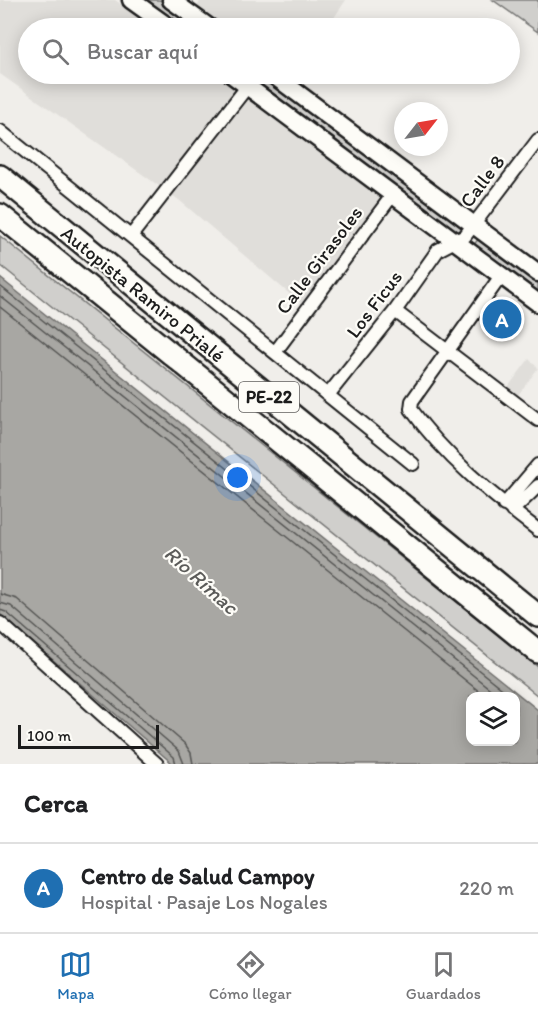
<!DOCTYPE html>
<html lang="es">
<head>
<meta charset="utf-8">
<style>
  body { margin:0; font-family:Itim,sans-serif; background:#f2f2f2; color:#202124 }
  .controls { position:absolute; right:18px; bottom:18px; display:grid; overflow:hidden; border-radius:12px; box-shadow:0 3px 15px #0003 }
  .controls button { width:54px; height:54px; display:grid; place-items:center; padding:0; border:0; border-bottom:2px solid #e0e0e0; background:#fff; color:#202124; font:30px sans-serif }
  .compass { position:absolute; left:394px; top:102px; width:54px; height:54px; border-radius:50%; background:#fff; box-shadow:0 3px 15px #0003; rotate:59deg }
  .scale { position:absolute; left:18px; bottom:15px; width:141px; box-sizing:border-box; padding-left:6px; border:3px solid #1c1c1c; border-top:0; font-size:16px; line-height:21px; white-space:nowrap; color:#1c1c1c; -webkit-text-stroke:4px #fdfcf7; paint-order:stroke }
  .you { position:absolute; left:238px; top:478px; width:21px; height:21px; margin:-15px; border:4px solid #fff; border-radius:50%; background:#1a73e8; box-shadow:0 0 0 9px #1a73e833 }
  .badge { display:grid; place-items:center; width:39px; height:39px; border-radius:50%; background:#1f6fb2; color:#fff; font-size:20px; font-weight:700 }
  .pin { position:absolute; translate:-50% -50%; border:3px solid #fff; box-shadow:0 2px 6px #0006 }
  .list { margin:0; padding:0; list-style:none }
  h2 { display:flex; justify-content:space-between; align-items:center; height:78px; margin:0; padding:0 24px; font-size:26px }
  h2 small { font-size:20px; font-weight:400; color:#757577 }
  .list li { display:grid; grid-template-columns:39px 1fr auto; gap:18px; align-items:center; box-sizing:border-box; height:90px; padding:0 24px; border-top:2px solid #e0e0e0 }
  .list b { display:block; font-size:22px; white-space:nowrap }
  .list p { margin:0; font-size:20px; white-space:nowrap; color:#757577 }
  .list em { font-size:20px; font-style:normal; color:#757577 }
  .icon { flex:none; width:33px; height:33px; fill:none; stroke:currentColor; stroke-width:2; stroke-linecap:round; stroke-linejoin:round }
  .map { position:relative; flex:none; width:538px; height:764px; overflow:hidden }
  .search { position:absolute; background:#fff; box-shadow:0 3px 15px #0003; left:18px; right:18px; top:18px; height:66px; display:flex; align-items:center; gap:15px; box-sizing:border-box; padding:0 21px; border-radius:33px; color:#757577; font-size:22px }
  .sheet { height:168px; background:#fff }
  nav { display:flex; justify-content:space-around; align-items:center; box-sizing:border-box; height:84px; border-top:2px solid #e0e0e0; background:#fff; font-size:16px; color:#757577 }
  nav a { display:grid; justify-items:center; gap:3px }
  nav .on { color:#1f6fb2 }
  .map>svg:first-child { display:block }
  .built { fill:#e0deda }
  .green { fill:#d0cfcc; stroke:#767674; stroke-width:1.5 }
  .water { fill:#a8a7a3; stroke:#706f6d; stroke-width:1.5; fill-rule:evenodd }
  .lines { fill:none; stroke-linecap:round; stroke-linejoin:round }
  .shore { stroke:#545452; stroke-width:1.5 }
  .street-casing { stroke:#1c1c1c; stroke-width:16 }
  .secondary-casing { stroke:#1c1c1c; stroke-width:21 }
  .highway-casing { stroke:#1c1c1c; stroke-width:26 }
  .street { stroke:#fdfcf7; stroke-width:12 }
  .secondary { stroke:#fdfcf7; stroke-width:16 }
  .highway { stroke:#fdfcf7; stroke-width:21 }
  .labels { text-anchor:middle; stroke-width:4.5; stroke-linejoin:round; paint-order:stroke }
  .shield { fill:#fdfcf7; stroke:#605f5e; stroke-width:1.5 }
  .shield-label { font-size:18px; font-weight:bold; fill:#1c1c1c }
  .street-label { font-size:20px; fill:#1c1c1c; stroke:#fdfcf7 }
  .water-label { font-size:21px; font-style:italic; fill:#5b5b59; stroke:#fdfcf7 }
</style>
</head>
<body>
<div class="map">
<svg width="538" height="764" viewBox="0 0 538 764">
  <rect width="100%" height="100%" fill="#f0eeea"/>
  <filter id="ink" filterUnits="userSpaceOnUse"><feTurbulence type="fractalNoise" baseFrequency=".0167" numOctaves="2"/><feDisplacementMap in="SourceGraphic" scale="12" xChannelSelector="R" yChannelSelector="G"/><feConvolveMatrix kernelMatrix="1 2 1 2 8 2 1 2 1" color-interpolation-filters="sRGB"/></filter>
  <g filter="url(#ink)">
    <path class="built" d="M 0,0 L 115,0 L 154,28 L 28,28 L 28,74 L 216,74 L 385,198 L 305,307 L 179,200 L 0,74 Z
      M 201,0 L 346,0 L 327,28 L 225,28 L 196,8 Z
      M 529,359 L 538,368 L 518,395 L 508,387 Z"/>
    <path class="green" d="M 138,0 L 165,0 L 204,28 L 177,28 Z
      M 493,0 L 538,0 L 538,32 Z
      M 263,76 L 268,76 L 464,224 L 458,233 L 257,84 Z
      M 0,236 L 538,667 L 538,696 L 0,265 Z
      M 480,237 L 538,279 L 538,297 L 471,248 Z"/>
    <path class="water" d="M 0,278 L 538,710 L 538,764 L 173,764 L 0,614 ZM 470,696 L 516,696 L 516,742 L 470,742 Z"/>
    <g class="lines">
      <path class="shore" d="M 0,286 L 511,696
        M 0,296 L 499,696
        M 0,307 L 485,696
        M 0,594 L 17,599 L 185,744 L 191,753 L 193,764
        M 0,603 L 11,606 L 179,751 L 184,764
        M 0,610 L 6,612 L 174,757 L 176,764"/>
      <defs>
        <path id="street" d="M 0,131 L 413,464
          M 131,236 L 257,74
          M 501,276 L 412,401 L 411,409 C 444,456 493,496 538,530
          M 395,311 L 538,420
          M 276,351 L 394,193
          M 328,395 L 395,311 L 438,250 L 465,236 L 538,140
          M 504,505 L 538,465
          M 512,511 L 538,486
          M 0,623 L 157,764"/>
        <path id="secondary" d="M 131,0 L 170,28
          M 171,0 L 210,28
          M 231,74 L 538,303
          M 272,74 L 538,273"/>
        <path id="highway" d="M 0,176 L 538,616
          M 0,215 L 538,652"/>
      </defs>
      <use href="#street" class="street-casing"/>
      <use href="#secondary" class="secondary-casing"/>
      <use href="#highway" class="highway-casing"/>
      <use href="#street" class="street"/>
      <use href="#secondary" class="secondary"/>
      <use href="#highway" class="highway"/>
    </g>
  </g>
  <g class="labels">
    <rect class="shield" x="239" y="382" width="60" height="30" rx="4.5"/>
    <g class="shield-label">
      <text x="269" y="403">PE-22</text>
    </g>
    <g class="street-label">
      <text transform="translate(482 181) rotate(-53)" y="7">Calle 8</text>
      <text transform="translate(319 260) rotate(-53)" y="7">Calle Girasoles</text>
      <text transform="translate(143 294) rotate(39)" y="7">Autopista Ramiro Prialé</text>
      <text transform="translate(374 304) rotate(-53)" y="7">Los Ficus</text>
    </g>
    <g class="water-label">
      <text transform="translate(201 580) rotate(42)" y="7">Río Rímac</text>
    </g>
  </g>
</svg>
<div class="controls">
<button><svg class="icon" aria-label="layers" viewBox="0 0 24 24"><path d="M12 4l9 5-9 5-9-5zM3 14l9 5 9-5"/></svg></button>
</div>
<svg class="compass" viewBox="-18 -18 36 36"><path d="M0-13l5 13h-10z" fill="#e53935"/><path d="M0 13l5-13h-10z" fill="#757577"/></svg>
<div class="scale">100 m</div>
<div class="you"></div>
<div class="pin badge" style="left:502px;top:319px">A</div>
<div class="search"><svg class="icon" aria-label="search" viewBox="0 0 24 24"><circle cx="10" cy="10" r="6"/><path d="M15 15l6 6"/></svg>Buscar aquí</div>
</div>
<section class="sheet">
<h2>Cerca<small></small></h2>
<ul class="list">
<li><span class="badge">A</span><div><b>Centro de Salud Campoy</b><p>Hospital · Pasaje Los Nogales</p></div><em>220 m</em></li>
</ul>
</section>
<nav>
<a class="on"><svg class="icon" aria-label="map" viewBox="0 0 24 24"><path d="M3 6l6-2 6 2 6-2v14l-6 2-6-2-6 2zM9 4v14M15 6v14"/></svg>Mapa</a>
<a><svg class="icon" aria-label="directions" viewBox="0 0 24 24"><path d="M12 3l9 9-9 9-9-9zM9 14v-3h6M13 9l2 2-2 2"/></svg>Cómo llegar</a>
<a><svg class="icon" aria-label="saved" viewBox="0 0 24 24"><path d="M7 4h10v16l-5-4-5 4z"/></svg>Guardados</a>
</nav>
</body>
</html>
